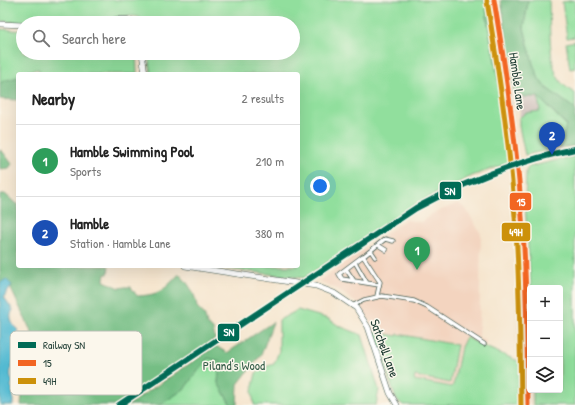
<!DOCTYPE html>
<html lang="en">
<head>
<meta charset="utf-8">
<style>
  body { margin:0; font-family:"Patrick Hand",sans-serif; background:#f2f2f2; color:#222 }
  .controls { position:absolute; right:12px; bottom:12px; display:grid; overflow:hidden; border-radius:4px; box-shadow:0 4px 16px #0002 }
  .controls button { width:36px; height:36px; display:grid; place-items:center; padding:0; border:0; border-bottom:1px solid #e0e0e0; background:#fff; color:#222; font:20px sans-serif }
  .you { position:absolute; left:320px; top:186px; width:14px; height:14px; margin:-10px; border:3px solid #fff; border-radius:50%; background:#1a73e8; box-shadow:0 0 0 6px #1a73e833 }
  .badge { display:grid; place-items:center; width:26px; height:26px; border-radius:50%; background:#0b8043; color:#fff; font-size:13px; font-weight:700 }
  .pin { position:absolute; translate:-50% -33px; filter:drop-shadow(0 1px 2px #0008) }
  .pin::after { content:''; position:absolute; top:21px; width:14px; height:12px; background:inherit; clip-path:polygon(0 0,100% 0,50% 100%) }
  .list { margin:0; padding:0; list-style:none }
  h2 { display:flex; justify-content:space-between; align-items:center; height:52px; margin:0; padding:0 16px; font-size:17px }
  h2 small { font-size:13px; font-weight:400; color:#767676 }
  .list li { display:grid; grid-template-columns:26px 1fr auto; gap:12px; align-items:center; box-sizing:border-box; height:72px; padding:0 16px; border-top:1px solid #e0e0e0 }
  .list b { display:block; font-size:15px; white-space:nowrap }
  .list p { margin:0; font-size:13px; white-space:nowrap; color:#767676 }
  .list em { font-size:13px; font-style:normal; color:#767676 }
  .icon { flex:none; width:22px; height:22px; fill:none; stroke:currentColor; stroke-width:2; stroke-linecap:round; stroke-linejoin:round }
  .map { position:relative; flex:none; width:575px; height:405px; overflow:hidden }
  .search { position:absolute; background:#fff; box-shadow:0 4px 16px #0002; left:16px; top:16px; width:284px; height:44px; display:flex; align-items:center; gap:10px; box-sizing:border-box; padding:0 14px; border-radius:22px; color:#767676; font-size:15px }
  .panel { position:absolute; background:#fff; box-shadow:0 4px 16px #0002; left:16px; top:72px; width:284px; height:196px; border-radius:4px }
  .map>svg:first-child { display:block }
  .built { fill:#f3d4bf }
  .industrial { fill:#cfc0bb }
  .green { fill:#91df9d; stroke:#588e68 }
  .forest { fill:#74be84; stroke:#4a7e5c }
  .water { fill:#53bad2; stroke:#397c83 }
  .lines { fill:none; stroke-linecap:round; stroke-linejoin:round }
  .street-casing { stroke:#3f564b; stroke-width:5 }
  .secondary-casing { stroke:#3f564b; stroke-width:6 }
  .street { stroke:#fff; stroke-width:3.5 }
  .secondary { stroke:#fff; stroke-width:5 }
  .bus-1-casing { stroke:#fbf7ec; stroke-width:8 }
  .bus-2-casing { stroke:#fbf7ec; stroke-width:8 }
  .bus-1 { stroke:#f26522; stroke-width:5 }
  .bus-2 { stroke:#cc910a; stroke-width:5 }
  .rail-1-casing { stroke:#fbf7ec; stroke-width:9 }
  .rail-1 { stroke:#006b56; stroke-width:6 }
  .labels { text-anchor:middle; stroke-width:3; stroke-linejoin:round; paint-order:stroke }
  .street-label { font-size:13px; fill:#1f3d34; stroke:#fbf7ec }
  .park-label { font-size:13px; fill:#365d49; stroke:#fbf7ec }
  .key { fill:#fbf7ec; stroke:#b9bfb5; stroke-width:1 }
  .key-label { font-size:11px; fill:#1f3d34 }
  .line-badge { stroke:#fbf7ec; stroke-width:1.5 }
  .badge-label { font-size:11px; text-anchor:middle; font-weight:bold; fill:#fff }
</style>
</head>
<body>
<div class="map">
<svg width="575" height="405" viewBox="0 0 575 405">
  <rect width="100%" height="100%" fill="#fbf7ec"/>
  <filter id="ink" filterUnits="userSpaceOnUse"><feTurbulence type="fractalNoise" baseFrequency=".025" numOctaves="2"/><feDisplacementMap in="SourceGraphic" scale="8" xChannelSelector="R" yChannelSelector="G"/><feConvolveMatrix kernelMatrix="1 2 1 2 8 2 1 2 1" color-interpolation-filters="sRGB"/></filter>
  <filter id="wash" filterUnits="userSpaceOnUse"><feTurbulence type="fractalNoise" baseFrequency=".012" numOctaves="4" result="noise"/><feDisplacementMap in="SourceGraphic" scale="16" xChannelSelector="R" yChannelSelector="G"/><feGaussianBlur stdDeviation="0.9" result="paint"/><feColorMatrix in="noise" values="0 0 0 0 0 0 0 0 0 0 0 0 0 0 0 0 0 1.4 0 .05"/><feComposite in="paint" operator="in"/></filter>
  <g filter="url(#wash)">
    <rect width="100%" height="100%" fill="#f5e4cc"/>
    <path class="built" d="M 458,203 L 466,209 L 481,234 L 479,339 L 486,340 L 485,347 L 523,363 L 523,405 L 403,405 L 396,399 L 372,324 L 359,305 L 337,289 L 319,281 L 405,220 L 421,222 L 432,214 Z"/>
    <path class="industrial" d="M 514,91 L 524,97 L 538,97 L 540,111 L 525,113 L 522,116 L 519,117 L 520,111 L 518,100 L 515,98 Z"/>
    <path class="green" d="M 0,0 L 493,0 L 508,112 L 514,161 L 472,176 L 417,203 L 304,278 L 201,266 L 298,266 L 298,74 L 151,74 L 148,53 L 293,53 L 293,23 L 144,23 L 139,17 L 132,16 L 81,23 L 25,23 L 0,21 Z
      M 528,0 L 549,0 C 550,20 548,63 559,79 C 562,85 570,90 575,93 L 575,109 L 545,87 L 539,79 L 533,64 L 524,28 Z
      M 575,0 L 575,37 L 567,38 L 562,2 Z
      M 0,29 L 23,31 L 23,53 L 136,53 L 137,74 L 39,74 L 39,69 L 26,71 L 22,74 L 18,74 L 18,76 L 16,78 L 3,81 L 0,84 Z
      M 575,41 L 575,68 L 570,69 L 566,43 Z
      M 538,97 L 566,125 L 563,139 L 557,148 L 525,155 L 519,126 L 519,117 L 522,116 L 525,113 L 540,111 Z
      M 575,156 L 575,405 L 533,405 L 533,390 L 560,390 L 560,288 L 531,288 L 525,204 L 526,172 L 528,167 Z
      M 298,310 L 329,319 L 339,326 L 362,335 L 379,390 L 376,405 L 254,405 L 252,391 L 256,373 L 265,367 L 274,364 L 279,351 L 279,320 Z
      M 374,332 L 397,336 L 398,334 L 457,345 L 450,383 L 415,376 L 414,380 L 452,387 L 454,382 L 461,347 L 466,337 L 485,347 L 523,363 L 523,405 L 403,405 L 396,399 Z
      M 208,358 L 220,361 L 218,383 L 231,405 L 160,405 L 184,389 Z"/>
    <path class="forest" d="M 485,0 L 493,0 L 514,152 L 513,154 L 510,153 L 509,149 L 497,73 L 488,25 Z
      M 501,0 L 528,0 L 524,28 L 533,64 L 539,79 L 545,87 L 575,109 L 575,146 L 557,148 L 563,139 L 566,124 L 538,97 L 524,97 L 514,91 Z
      M 18,77 L 18,100 L 0,99 L 0,84 L 3,81 Z
      M 0,150 L 3,152 L 12,164 L 9,168 L 0,169 Z
      M 0,194 L 5,194 L 16,204 L 18,204 L 18,266 L 109,266 L 108,274 L 105,274 L 104,278 L 104,281 L 120,288 L 125,287 L 131,287 L 137,296 C 160,295 164,290 179,274 C 188,282 196,295 197,307 L 204,314 L 207,324 L 213,329 L 215,339 L 116,405 L 21,405 L 23,385 L 27,373 L 43,359 L 42,355 L 45,348 L 40,350 L 11,289 L 12,285 L 0,283 Z
      M 273,322 L 261,355 L 238,384 L 237,405 L 231,405 L 218,383 L 220,361 L 208,358 L 184,389 L 160,405 L 128,405 L 216,346 L 227,353 Z"/>
    <path class="water" d="M 6,279 L 12,285 L 6,293 L 4,297 L 13,310 C 8,317 12,325 18,330 L 16,344 L 18,347 L 23,348 L 29,354 C 35,351 40,351 45,348 L 46,352 L 42,355 L 43,359 L 37,355 L 27,361 L 22,359 L 13,361 C 12,369 8,374 13,382 L 11,386 L 13,389 L 13,405 L 0,405 L 0,283 Z"/>
  </g>
  <g filter="url(#ink)">
    <g class="lines">
      <defs>
        <path id="street" d="M 522,216 L 518,216 L 516,220 L 519,306 L 521,310 L 527,310
          M 378,245 L 386,250
          M 371,251 L 375,257
          M 364,256 L 385,239 L 393,241
          M 355,262 L 367,283
          M 346,269 L 354,281
          M 377,296 L 380,282 L 363,256 L 339,274 L 342,279 L 379,285
          M 352,306 L 364,300 L 382,296 L 414,301 L 427,307 L 484,344"/>
        <path id="secondary" d="M 494,0 L 510,99 L 522,216 L 527,310 L 528,405
          M 93,23 C 103,22 129,15 136,23
          M 0,24 L 23,25
          M 142,53 L 145,74
          M 185,266 L 316,286 L 334,293 L 356,308 L 368,327 L 390,393 L 397,405"/>
      </defs>
      <use href="#street" class="street-casing"/>
      <use href="#secondary" class="secondary-casing"/>
      <use href="#street" class="street"/>
      <use href="#secondary" class="secondary"/>
      <defs>
        <path id="bus-1" d="M 494,0 C 506,72 517,144 522,217 C 527,279 527,342 528,405"/>
        <path id="bus-2" d="M 487,1 C 499,73 510,145 515,217 C 520,280 520,342 521,405"/>
      </defs>
      <use href="#bus-1" class="bus-1-casing"/>
      <use href="#bus-2" class="bus-2-casing"/>
      <use href="#bus-1" class="bus-1"/>
      <use href="#bus-2" class="bus-2"/>
      <defs>
        <path id="rail-1" d="M 119,405 L 416,208 C 468,180 517,161 575,149"/>
      </defs>
      <use href="#rail-1" class="rail-1-casing"/>
      <use href="#rail-1" class="rail-1"/>
    </g>
  </g>
  <g class="labels">
    <g class="street-label">
      <text transform="translate(518 81) rotate(82)" y="5">Hamble Lane</text>
      <text transform="translate(385 348) rotate(70)" y="5">Satchell Lane</text>
    </g>
    <g class="park-label">
      <text x="234" y="370">Piland's Wood</text>
    </g>
  </g>
  <rect x="10" y="331" width="132" height="64" rx="6" class="key"/>
  <rect x="18" y="342" width="18" height="6" fill="#006b56"/>
  <rect x="18" y="360" width="18" height="6" fill="#f26522"/>
  <rect x="18" y="378" width="18" height="6" fill="#cc910a"/>
  <g class="key-label">
    <text x="43" y="349">Railway SN</text>
    <text x="43" y="367">15</text>
    <text x="43" y="385">49H</text>
  </g>
  <g class="line-badge">
    <rect x="439" y="181" width="23" height="19" rx="4" fill="#006b56"/>
    <rect x="509" y="192" width="23" height="19" rx="4" fill="#f26522"/>
    <rect x="501" y="222" width="30" height="20" rx="4" fill="#cc910a"/>
    <rect x="217" y="323" width="23" height="19" rx="4" fill="#006b56"/>
  </g>
  <g class="badge-label">
    <text x="450" y="195">SN</text>
    <text x="521" y="206">15</text>
    <text x="516" y="236">49H</text>
    <text x="229" y="336">SN</text>
  </g>
</svg>
<div class="controls">
<button>+</button>
<button>−</button>
<button><svg class="icon" aria-label="layers" viewBox="0 0 24 24"><path d="M12 4l9 5-9 5-9-5zM3 14l9 5 9-5"/></svg></button>
</div>
<div class="you"></div>
<div class="pin badge" style="left:417px;top:270px;background:#2e9e5b">1</div>
<div class="pin badge" style="left:552px;top:155px;background:#1a4fb4">2</div>
<div class="search"><svg class="icon" aria-label="search" viewBox="0 0 24 24"><circle cx="10" cy="10" r="6"/><path d="M15 15l6 6"/></svg>Search here</div>
<section class="panel">
<h2>Nearby<small>2 results</small></h2>
<ul class="list">
<li><span class="badge" style="background:#2e9e5b">1</span><div><b>Hamble Swimming Pool</b><p>Sports</p></div><em>210 m</em></li>
<li><span class="badge" style="background:#1a4fb4">2</span><div><b>Hamble</b><p>Station · Hamble Lane</p></div><em>380 m</em></li>
</ul>
</section>
</div>
</body>
</html>
